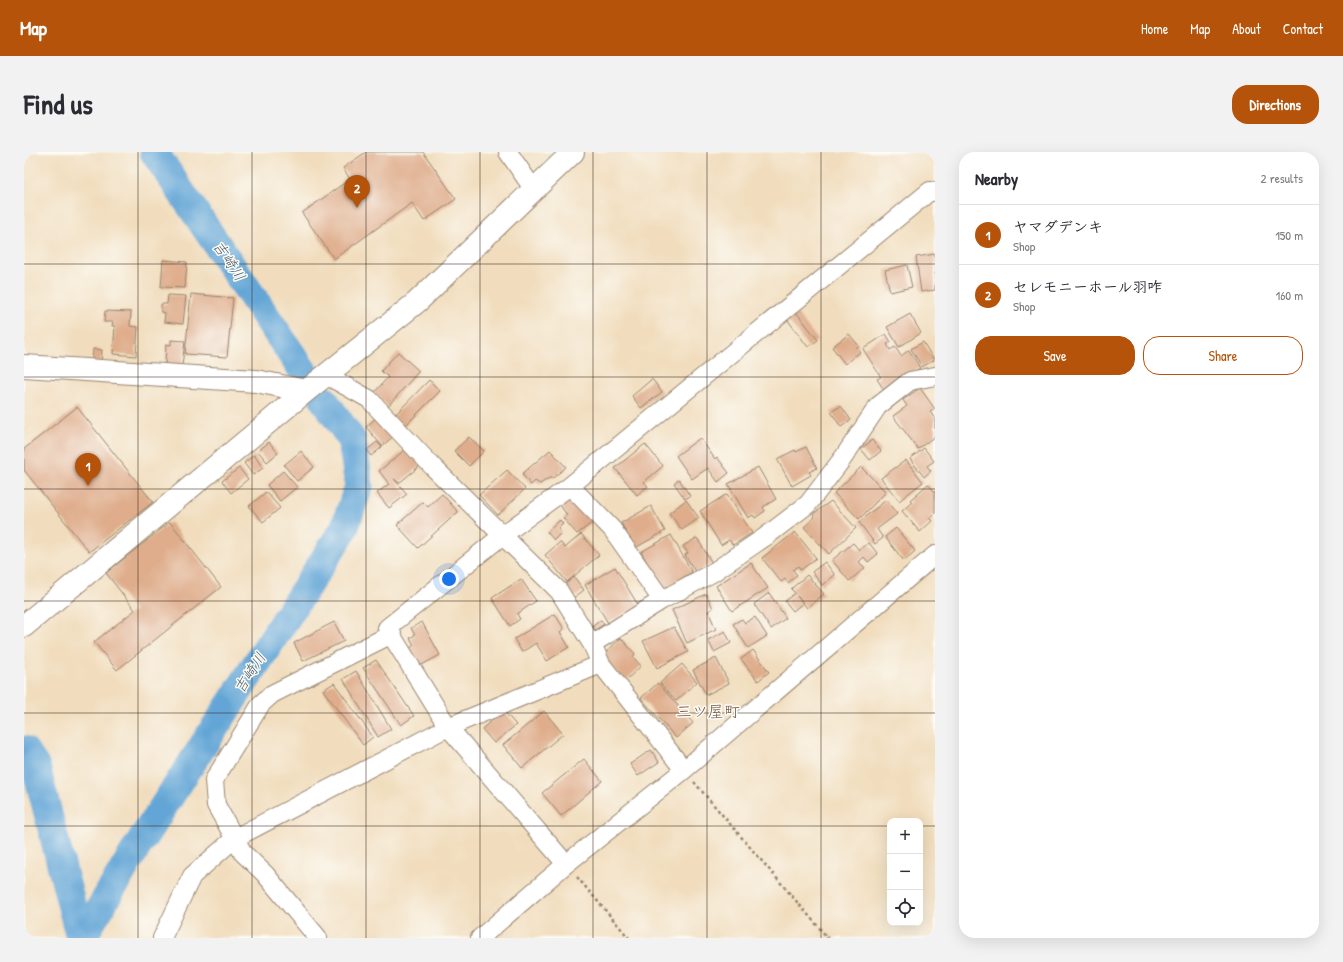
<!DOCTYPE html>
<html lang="en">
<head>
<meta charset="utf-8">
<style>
  body { margin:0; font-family:"Patrick Hand","Klee One",sans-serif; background:#f2f2f3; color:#2b2b33 }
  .controls { position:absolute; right:12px; bottom:12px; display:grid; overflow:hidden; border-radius:8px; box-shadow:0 4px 16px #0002 }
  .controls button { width:36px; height:36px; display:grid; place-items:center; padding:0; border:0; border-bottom:1px solid #e1e1e2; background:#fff; color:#2b2b33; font:20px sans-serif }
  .you { position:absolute; left:425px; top:427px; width:14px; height:14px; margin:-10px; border:3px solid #fff; border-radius:50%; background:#1a73e8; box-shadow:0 0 0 6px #1a73e833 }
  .badge { display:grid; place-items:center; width:26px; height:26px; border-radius:50%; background:#b45309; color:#fff; font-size:13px; font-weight:700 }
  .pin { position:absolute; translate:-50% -33px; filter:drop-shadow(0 1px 2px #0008) }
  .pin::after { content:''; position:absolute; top:21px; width:14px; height:12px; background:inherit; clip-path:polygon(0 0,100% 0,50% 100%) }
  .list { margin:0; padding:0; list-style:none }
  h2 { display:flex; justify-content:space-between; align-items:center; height:52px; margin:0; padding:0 16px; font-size:17px }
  h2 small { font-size:13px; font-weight:400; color:#7c7c81 }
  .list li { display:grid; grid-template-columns:26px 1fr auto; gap:12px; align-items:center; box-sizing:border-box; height:60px; padding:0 16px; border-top:1px solid #e1e1e2 }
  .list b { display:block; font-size:15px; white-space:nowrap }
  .list p { margin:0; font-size:13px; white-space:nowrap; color:#7c7c81 }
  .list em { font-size:13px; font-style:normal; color:#7c7c81 }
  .actions { display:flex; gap:8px; padding:12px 16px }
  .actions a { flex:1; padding:9px 0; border:1px solid #b45309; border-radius:16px; text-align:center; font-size:14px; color:#b45309 }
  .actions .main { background:#b45309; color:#fff }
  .icon { flex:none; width:22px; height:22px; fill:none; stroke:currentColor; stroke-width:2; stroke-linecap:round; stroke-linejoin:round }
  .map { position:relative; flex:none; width:911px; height:786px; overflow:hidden; border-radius:16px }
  header { display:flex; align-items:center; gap:24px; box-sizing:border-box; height:56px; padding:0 20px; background:#b45309; color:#fff }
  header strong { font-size:19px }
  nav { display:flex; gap:22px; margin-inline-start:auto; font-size:14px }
  .intro { display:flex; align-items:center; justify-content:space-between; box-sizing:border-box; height:96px; padding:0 24px }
  h1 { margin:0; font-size:28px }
  .button { padding:10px 18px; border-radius:16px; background:#b45309; color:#fff; font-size:14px; font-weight:700 }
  main { display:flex; gap:24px; padding:0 24px }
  aside { flex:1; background:#fff; border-radius:16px; box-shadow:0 4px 16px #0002 }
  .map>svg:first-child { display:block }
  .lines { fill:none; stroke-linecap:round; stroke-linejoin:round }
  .river { stroke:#62a5d6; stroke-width:29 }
  .building { fill:#dfad8c }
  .minor-casing { stroke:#96846e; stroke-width:20 }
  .tertiary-casing { stroke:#96846e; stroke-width:24 }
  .path { stroke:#96846e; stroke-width:2.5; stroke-dasharray:3 3; stroke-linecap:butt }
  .minor { stroke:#fff; stroke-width:18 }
  .tertiary { stroke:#fff; stroke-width:22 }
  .grid { fill:none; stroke:#3b2a1e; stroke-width:1; stroke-opacity:0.55 }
  .labels { text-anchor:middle; stroke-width:3; stroke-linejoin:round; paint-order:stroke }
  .water-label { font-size:15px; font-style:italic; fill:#4b5b68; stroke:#fdfcf7 }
  .quarter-label { font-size:16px; fill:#745844; stroke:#fdfcf7 }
</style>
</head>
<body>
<header>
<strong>Map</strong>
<nav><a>Home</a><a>Map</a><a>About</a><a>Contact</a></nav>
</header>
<div class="intro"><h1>Find us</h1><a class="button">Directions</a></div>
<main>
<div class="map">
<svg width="911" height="786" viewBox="0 0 911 786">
  <rect width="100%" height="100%" fill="#fdfcf7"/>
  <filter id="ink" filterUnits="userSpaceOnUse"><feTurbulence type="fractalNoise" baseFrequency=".025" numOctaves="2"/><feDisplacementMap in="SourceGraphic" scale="8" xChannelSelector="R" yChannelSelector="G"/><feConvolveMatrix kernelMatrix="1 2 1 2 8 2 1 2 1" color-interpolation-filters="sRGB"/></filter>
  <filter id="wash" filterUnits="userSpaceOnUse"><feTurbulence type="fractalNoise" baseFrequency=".012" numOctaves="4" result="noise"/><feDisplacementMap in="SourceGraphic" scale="16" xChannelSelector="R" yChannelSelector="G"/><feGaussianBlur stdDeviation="0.9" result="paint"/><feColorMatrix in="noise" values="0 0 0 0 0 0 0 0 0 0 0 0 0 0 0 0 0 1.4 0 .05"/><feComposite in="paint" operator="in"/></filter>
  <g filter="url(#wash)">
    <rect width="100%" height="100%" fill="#f1ddbd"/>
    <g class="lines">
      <path class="river" d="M 130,0 L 279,219
        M 0,598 L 12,615 L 56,786
        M 58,786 L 113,695 L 320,377 L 335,334 L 328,288 L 300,248"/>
    </g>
    <g id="blocks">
      <path class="building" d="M 342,0 L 399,0 L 432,47 L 400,69 L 388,51 L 310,107 L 278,61 L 326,27 L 319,16 Z
        M 911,102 L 911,138 L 897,140 L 892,105 Z
        M 139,108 L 163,110 L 161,136 L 137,135 Z
        M 883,113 L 888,135 L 866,140 L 861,118 Z
        M 167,142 L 209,146 L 203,205 L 161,202 Z
        M 144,143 L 162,144 L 159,172 L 140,170 L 141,161 L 137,160 L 137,152 L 143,152 Z
        M 81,159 L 107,160 L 106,174 L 114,175 L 112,204 L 89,202 L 91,174 L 88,174 L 89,170 L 80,170 Z
        M 772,160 L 794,188 L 784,195 L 763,167 Z
        M 886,162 L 897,181 L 875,195 L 863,175 Z
        M 825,182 L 835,194 L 832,196 L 836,200 L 821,212 L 808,195 Z
        M 862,182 L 867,190 L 863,192 L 866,198 L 871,195 L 877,204 L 885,198 L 896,216 L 860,238 L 853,227 L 857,225 L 839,197 Z
        M 147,188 L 161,189 L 158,214 L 141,213 L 142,192 L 147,193 Z
        M 899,190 L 910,208 L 898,215 L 887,197 Z
        M 69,197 L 78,198 L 77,211 L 68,210 Z
        M 374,200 L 395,219 L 364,254 L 350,241 L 364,225 L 357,219 Z
        M 628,227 L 638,240 L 617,256 L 608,244 Z
        M 405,228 L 416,239 L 380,275 L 369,265 Z
        M 896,236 L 911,257 L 906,260 L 911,267 L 911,284 L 894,297 L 869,264 L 883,254 L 879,248 Z
        M 817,254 L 827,268 L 817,275 L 807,260 Z
        M 53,255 L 129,350 L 65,400 L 0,318 L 0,297 Z
        M 354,264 L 371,283 L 358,294 L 342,275 Z
        M 445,285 L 460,299 L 445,314 L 430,299 Z
        M 676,286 L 691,307 L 693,305 L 705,321 L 694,330 L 684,316 L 668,327 L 652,304 Z
        M 848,288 L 857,299 L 846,308 L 837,297 Z
        M 245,290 L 254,301 L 243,310 L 234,299 Z
        M 353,290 L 358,295 L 347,304 L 343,298 Z
        M 621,292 L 639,314 L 620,330 L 624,334 L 613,343 L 591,316 Z
        M 782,295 L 793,316 L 785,320 L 787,323 L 768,334 L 753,307 L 771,298 L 772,300 Z
        M 383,296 L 397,313 L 375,331 L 370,327 L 383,342 L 365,356 L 353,341 L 365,332 L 355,319 Z
        M 900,296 L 910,309 L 903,314 L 907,319 L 900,325 L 886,307 Z
        M 526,298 L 542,315 L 529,326 L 525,326 L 516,332 L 511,329 L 507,333 L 498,322 Z
        M 277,299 L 290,315 L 273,329 L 260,313 Z
        M 230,303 L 239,316 L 229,323 L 220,311 Z
        M 882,308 L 899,330 L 875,349 L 857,326 Z
        M 734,315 L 752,347 L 739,355 L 741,359 L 731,366 L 729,363 L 724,366 L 704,332 Z
        M 837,315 L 862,340 L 835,367 L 810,341 Z
        M 215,316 L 224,327 L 207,341 L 198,329 Z
        M 483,318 L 501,337 L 474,363 L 455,343 Z
        M 259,319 L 273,335 L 256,349 L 243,333 Z
        M 655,327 L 666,344 L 661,347 L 650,331 Z
        M 904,332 L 911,340 L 911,360 L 905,366 L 908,369 L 896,380 L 878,359 L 888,350 L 886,348 Z
        M 242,340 L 256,356 L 239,370 L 225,354 Z
        M 418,342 L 434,360 L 394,396 L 373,373 L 399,350 L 404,355 Z
        M 703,342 L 728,381 L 709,393 L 705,388 L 697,393 L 676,359 Z
        M 548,344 L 569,370 L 553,382 L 539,366 L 543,363 L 536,353 Z
        M 662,348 L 675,366 L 658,378 L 645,361 Z
        M 862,348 L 873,362 L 853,377 L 859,386 L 851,392 L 835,370 Z
        M 807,349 L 832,376 L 805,402 L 780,375 L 791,365 L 789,362 Z
        M 627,354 L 641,379 L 611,396 L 597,371 Z
        M 536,368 L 539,372 L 534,377 L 537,381 L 530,388 L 523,380 Z
        M 146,370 L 197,435 L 93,518 L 70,490 L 111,458 L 82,421 Z
        M 872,376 L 891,399 L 880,409 L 861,385 Z
        M 771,380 L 792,406 L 777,418 L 774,414 L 769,418 L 773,423 L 764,431 L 761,427 L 757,430 L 738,406 Z
        M 557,382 L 575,403 L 543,430 L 521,403 L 536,390 L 541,396 Z
        M 647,383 L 668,420 L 639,438 L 617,400 Z
        M 673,386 L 688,411 L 672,421 L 661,403 L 664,401 L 659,394 Z
        M 829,391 L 835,398 L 845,391 L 854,402 L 844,410 L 840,405 L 835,410 L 841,416 L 825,429 L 808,408 Z
        M 801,410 L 811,423 L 798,433 L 788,420 Z
        M 727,411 L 744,436 L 708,459 L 692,434 Z
        M 591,415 L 614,453 L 584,471 L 561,433 Z
        M 783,423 L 800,442 L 783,456 L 773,444 L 779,451 L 769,459 L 761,449 L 771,441 L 767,437 Z
        M 550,425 L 560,438 L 548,447 L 539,434 Z
        M 497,427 L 512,449 L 493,462 L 496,467 L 486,474 L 468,446 Z
        M 745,441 L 762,466 L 747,477 L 730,452 Z
        M 682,442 L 689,456 L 684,459 L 692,477 L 663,491 L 648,458 Z
        M 531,462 L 540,477 L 536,480 L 545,495 L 523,509 L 512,491 L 498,500 L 490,487 Z
        M 731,465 L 743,484 L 724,496 L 709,472 L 718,467 L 721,471 Z
        M 577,468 L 580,472 L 571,478 L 569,474 Z
        M 310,470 L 320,489 L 279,509 L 270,491 Z
        M 398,470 L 416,503 L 396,514 L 386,496 L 390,493 L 386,486 L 391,483 L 387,476 Z
        M 650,475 L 664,500 L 633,516 L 619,489 Z
        M 701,479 L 707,491 L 690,500 L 684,488 Z
        M 597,486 L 611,502 L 609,505 L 617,514 L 601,529 L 578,504 Z
        M 729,498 L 745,520 L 734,529 L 717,507 Z
        M 692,506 L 705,531 L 682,543 L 669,518 Z
        M 352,508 L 390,564 L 377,573 L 339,516 Z
        M 658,512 L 673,530 L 652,549 L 636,531 Z
        M 332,519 L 367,577 L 354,585 L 319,527 Z
        M 310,531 L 349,585 L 339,593 L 299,538 Z
        M 634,531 L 669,571 L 652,586 L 617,546 Z
        M 479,558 L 492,573 L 470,591 L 458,577 Z
        M 520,559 L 539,582 L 498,616 L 479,593 Z
        M 627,598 L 635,610 L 614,624 L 606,612 Z
        M 560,607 L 578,629 L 537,664 L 518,641 Z"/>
    </g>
  </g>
  <g filter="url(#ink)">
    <use href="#blocks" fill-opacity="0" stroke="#96846e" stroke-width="1"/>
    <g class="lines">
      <defs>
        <path id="minor" d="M 484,0 L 510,38
          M 302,223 L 345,247 L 409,315 L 535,439 L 568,492 L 577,512 L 660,618
          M 546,334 L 588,377 L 638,448
          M 568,492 L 638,448 L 688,421 L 741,385 L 784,352 L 819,306 L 854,254 L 886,229 L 911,224
          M 542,712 L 424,575 L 363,476 L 479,383 L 546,334 L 906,39 L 911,40
          M 138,786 L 168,724 L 211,686 L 424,575 L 577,512
          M 294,786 L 241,722 L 219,701 L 192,653 L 190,628 L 237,552 L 248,542 L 368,482
          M 456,786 L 542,712 L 660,618 L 911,403"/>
        <path id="tertiary" d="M 0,214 L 232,229 L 282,239
          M 0,474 L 282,239 L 393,150 L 549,0"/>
      </defs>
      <use href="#minor" class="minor-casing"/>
      <use href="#tertiary" class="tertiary-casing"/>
      <path class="path" d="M 670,630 L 804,786
        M 553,725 L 605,786"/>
      <use href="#minor" class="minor"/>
      <use href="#tertiary" class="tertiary"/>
    </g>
  </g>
  <path class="grid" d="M 114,0 L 114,786M 228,0 L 228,786M 342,0 L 342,786M 456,0 L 456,786M 569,0 L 569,786M 683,0 L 683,786M 797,0 L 797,786M 0,112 L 911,112M 0,225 L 911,225M 0,337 L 911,337M 0,449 L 911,449M 0,561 L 911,561M 0,674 L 866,674M 896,674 L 911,674"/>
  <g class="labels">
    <g class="water-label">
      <text transform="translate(205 109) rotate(56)" y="5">吉崎川</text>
      <text transform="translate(226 521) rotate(-57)" y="5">吉崎川</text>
    </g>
    <g class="quarter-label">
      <text x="684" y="565">三ツ屋町</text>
    </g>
  </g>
</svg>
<div class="controls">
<button>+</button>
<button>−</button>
<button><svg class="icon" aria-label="locate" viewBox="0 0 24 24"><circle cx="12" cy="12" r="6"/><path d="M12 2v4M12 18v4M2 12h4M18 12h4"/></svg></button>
</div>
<div class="you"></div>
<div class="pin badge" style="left:64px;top:334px">1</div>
<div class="pin badge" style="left:333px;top:56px">2</div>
</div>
<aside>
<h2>Nearby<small>2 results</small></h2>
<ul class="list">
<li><span class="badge">1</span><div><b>ヤマダデンキ</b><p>Shop</p></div><em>150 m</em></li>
<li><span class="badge">2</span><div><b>セレモニーホール羽咋</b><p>Shop</p></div><em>160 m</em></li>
</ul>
<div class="actions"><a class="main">Save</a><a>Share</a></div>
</aside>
</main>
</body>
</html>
